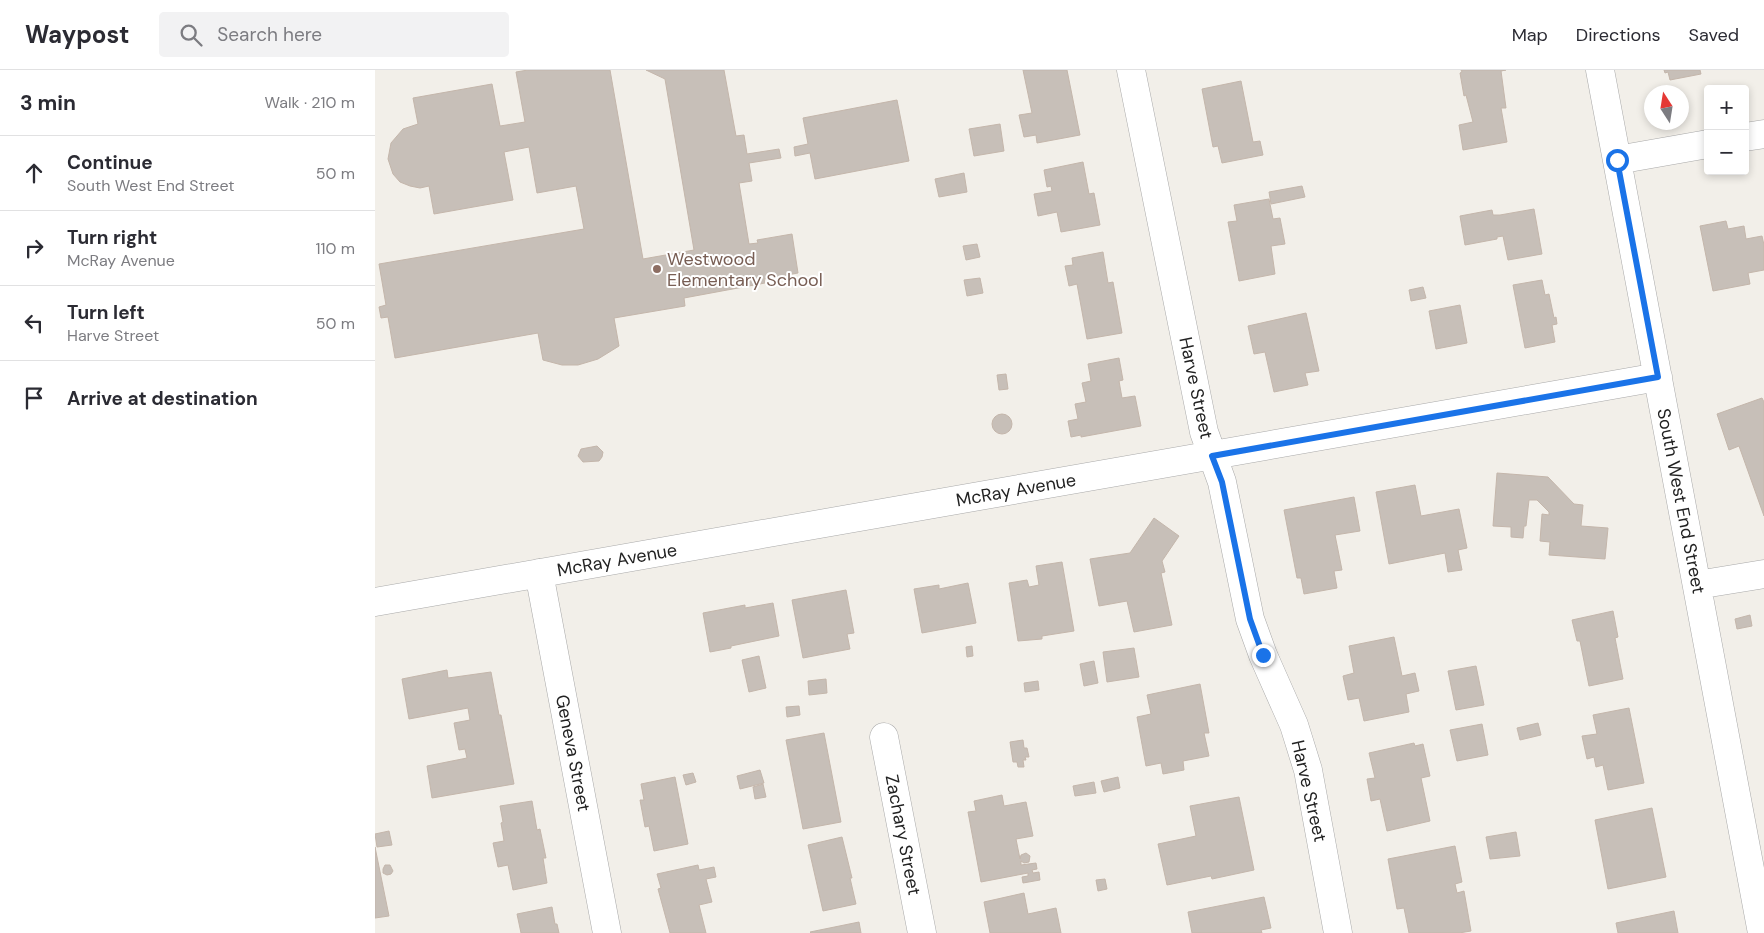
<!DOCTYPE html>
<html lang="en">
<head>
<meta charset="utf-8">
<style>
  body { margin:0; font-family:"DM Sans",sans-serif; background:#f2f2f3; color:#2b2b33 }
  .controls { position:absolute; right:15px; top:15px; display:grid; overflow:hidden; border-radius:5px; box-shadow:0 2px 8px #0003 }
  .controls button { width:45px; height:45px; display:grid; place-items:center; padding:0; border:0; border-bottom:1px solid #e1e1e2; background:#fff; color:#2b2b33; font:25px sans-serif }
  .compass { position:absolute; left:1269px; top:15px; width:45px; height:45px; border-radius:50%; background:#fff; box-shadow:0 2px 8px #0003; rotate:348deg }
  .stop { position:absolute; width:15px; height:15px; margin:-11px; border:4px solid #1a73e8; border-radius:50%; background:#fff }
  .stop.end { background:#1a73e8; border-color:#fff; box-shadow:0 1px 5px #0008 }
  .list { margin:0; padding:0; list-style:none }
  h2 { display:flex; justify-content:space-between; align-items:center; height:65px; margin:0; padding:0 20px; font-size:21px }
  h2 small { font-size:16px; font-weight:400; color:#7c7c81 }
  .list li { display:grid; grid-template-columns:32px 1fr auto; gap:15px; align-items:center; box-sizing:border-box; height:75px; padding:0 20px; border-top:1px solid #e1e1e2 }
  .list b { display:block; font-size:19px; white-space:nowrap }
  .list p { margin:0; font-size:16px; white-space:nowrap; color:#7c7c81 }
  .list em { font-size:16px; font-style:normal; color:#7c7c81 }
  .icon { flex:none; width:28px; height:28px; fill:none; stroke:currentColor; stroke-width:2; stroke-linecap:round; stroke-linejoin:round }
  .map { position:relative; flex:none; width:1389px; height:863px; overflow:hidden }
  header { display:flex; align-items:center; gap:30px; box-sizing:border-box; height:70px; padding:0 25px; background:#fff; border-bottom:1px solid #e1e1e2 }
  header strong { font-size:24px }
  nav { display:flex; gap:28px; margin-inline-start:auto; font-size:18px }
  .search { width:350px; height:45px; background:#f2f2f3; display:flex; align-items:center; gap:12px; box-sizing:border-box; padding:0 18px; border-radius:5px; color:#7c7c81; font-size:19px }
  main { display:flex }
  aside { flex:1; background:#fff }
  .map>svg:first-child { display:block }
  .building { fill:#c7bfb8; stroke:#c4b6ab }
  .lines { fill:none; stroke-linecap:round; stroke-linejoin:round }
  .minor-casing { stroke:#a9a9a9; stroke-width:29 }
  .minor { stroke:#fff; stroke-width:28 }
  .route { stroke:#1a73e8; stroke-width:6 }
  .education-dot { fill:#8d6e63; stroke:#fff; stroke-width:2 }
  .labels { text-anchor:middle; stroke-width:4; stroke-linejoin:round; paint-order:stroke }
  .education-label { font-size:18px; fill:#785e54; stroke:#fff; text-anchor:start }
  .street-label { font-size:18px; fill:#222; stroke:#fff }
</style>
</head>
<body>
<header>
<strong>Waypost</strong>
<div class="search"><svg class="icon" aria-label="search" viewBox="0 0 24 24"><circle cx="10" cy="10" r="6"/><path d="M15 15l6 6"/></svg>Search here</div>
<nav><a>Map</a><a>Directions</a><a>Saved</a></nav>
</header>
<main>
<aside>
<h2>3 min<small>Walk · 210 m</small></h2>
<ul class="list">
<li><svg class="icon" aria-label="ahead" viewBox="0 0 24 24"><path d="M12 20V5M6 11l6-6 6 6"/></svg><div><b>Continue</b><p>South West End Street</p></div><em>50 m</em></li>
<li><svg class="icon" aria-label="right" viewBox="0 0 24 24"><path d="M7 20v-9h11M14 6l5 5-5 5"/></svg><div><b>Turn right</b><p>McRay Avenue</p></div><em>110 m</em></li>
<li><svg class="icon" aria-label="left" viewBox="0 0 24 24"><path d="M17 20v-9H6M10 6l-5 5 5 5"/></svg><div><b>Turn left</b><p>Harve Street</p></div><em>50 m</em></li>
<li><svg class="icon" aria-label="arrive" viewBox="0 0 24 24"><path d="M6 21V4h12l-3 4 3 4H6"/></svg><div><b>Arrive at destination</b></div></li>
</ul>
</aside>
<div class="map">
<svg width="1389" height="863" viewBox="0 0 1389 863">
  <rect width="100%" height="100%" fill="#f2efe9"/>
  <path class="building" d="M 153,0 L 235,0 L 268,189 L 319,180 L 290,9 L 271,0 L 349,0 L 361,66 L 369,65 L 372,84 L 404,79 L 406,88 L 374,93 L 377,111 L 364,113 L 374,174 L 383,173 L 382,170 L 417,164 L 423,203 L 389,209 L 390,213 L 309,228 L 310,236 L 239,248 L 244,276 L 223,289 L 203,295 L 187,295 L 168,290 L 163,263 L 20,288 L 13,247 L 6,248 L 4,237 L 11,235 L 4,194 L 209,159 L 201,116 L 162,123 L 154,77 L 129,82 L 138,130 L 59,144 L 54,116 L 45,118 L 35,116 L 25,112 L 18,104 L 13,89 L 16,73 L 28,59 L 43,54 L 38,28 L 117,14 L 125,56 L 150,52 L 141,2 Z
    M 648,0 L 692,0 L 705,65 L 662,73 L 661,65 L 649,67 L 644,45 L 657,43 Z
    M 1086,0 L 1131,0 L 1126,1 L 1131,38 L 1126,38 L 1132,72 L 1088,80 L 1084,55 L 1098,52 L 1091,25 L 1089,26 L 1085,3 L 1087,2 Z
    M 1289,0 L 1325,0 L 1326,4 L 1295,10 L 1293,2 L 1290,3 Z
    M 866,11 L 878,72 L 885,71 L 888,85 L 847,93 L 843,76 L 838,77 L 827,19 Z
    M 522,30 L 534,91 L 440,109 L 435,83 L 420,86 L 419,77 L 433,74 L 428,48 Z
    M 625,54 L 629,81 L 599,86 L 594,59 Z
    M 708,92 L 714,124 L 719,123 L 725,155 L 686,162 L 682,142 L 663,146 L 659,124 L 677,121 L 676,116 L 672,117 L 669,100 Z
    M 589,103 L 592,122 L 564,127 L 560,109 Z
    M 927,116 L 930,127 L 896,134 L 894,122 Z
    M 894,129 L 898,149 L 905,148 L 910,174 L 896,176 L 900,204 L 864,211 L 853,152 L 862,151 L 859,135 Z
    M 1159,139 L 1167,184 L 1133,190 L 1128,166 L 1122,167 L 1122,169 L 1090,175 L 1085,146 L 1117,140 L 1118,145 L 1125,145 Z
    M 1351,151 L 1353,159 L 1369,156 L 1371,169 L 1387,166 L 1389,175 L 1389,200 L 1373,203 L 1375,214 L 1338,221 L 1325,156 Z
    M 602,174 L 605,187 L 591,190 L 588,176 Z
    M 728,182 L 733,213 L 738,212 L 747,263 L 712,269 L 702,214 L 694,216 L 690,196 L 698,195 L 697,188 Z
    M 605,208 L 608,223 L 592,226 L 589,210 Z
    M 1167,210 L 1170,225 L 1174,224 L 1179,248 L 1181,247 L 1182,254 L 1177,255 L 1180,272 L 1150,278 L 1138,215 Z
    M 1048,217 L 1051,228 L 1036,231 L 1034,220 Z
    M 1085,235 L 1092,273 L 1061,279 L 1054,241 Z
    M 931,243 L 944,301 L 930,303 L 933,315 L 899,322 L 890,282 L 879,284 L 873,256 Z
    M 744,288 L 748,310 L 744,311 L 747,328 L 760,326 L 766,356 L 706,367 L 706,365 L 696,367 L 693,351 L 703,349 L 700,334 L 711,332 L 707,313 L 716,311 L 713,294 Z
    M 631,304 L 633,319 L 624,320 L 622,305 Z
    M 1387,328 L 1389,332 L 1389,446 L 1364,376 L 1354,380 L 1342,344 Z
    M617 354a10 10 0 1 1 20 0a10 10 0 1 1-20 0Z
    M 222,376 L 228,382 L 227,387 L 224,391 L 208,392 L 203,386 L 206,379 Z
    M 1122,403 L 1173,407 L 1199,434 L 1208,435 L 1206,456 L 1233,458 L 1230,489 L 1174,485 L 1175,472 L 1165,471 L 1167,444 L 1174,445 L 1174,442 L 1162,430 L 1154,430 L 1151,456 L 1149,456 L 1148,468 L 1136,467 L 1136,457 L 1118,456 Z
    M 1040,415 L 1046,446 L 1084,439 L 1092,478 L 1083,480 L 1087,500 L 1073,502 L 1070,483 L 1014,494 L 1001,422 Z
    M 979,427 L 985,461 L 960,465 L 967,500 L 959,501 L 962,518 L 929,524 L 926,508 L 922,508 L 909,440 Z
    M 779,448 L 804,466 L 787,491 L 790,502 L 786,503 L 797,555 L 759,562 L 752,531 L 724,536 L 715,489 L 755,483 Z
    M 687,492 L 699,561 L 667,566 L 667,569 L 643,571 L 634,513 L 652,510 L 654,517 L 664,515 L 661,496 Z
    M 593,513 L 601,553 L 547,563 L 539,519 L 564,515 L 564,519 Z
    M 471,520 L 479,563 L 472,564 L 475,579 L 428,588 L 417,530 Z
    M 398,533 L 404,566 L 356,576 L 356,578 L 335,582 L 328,543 L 370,535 L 370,538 Z
    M 1238,541 L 1243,567 L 1240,568 L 1248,609 L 1214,616 L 1205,571 L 1202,571 L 1197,550 Z
    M 1375,545 L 1377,556 L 1362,559 L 1360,549 Z
    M 1019,567 L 1027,606 L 1040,603 L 1044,621 L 1031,624 L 1034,642 L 989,651 L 984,628 L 973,630 L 968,606 L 979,603 L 974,576 Z
    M 597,576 L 598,586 L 592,587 L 591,577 Z
    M 759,578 L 764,607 L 732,612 L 728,582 Z
    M 384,586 L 391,618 L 374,622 L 367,590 Z
    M 719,591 L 723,613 L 709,616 L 705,594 Z
    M 1101,596 L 1109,635 L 1081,640 L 1073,601 Z
    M 72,600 L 73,608 L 116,602 L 124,645 L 126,645 L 139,714 L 57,728 L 52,696 L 92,688 L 90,679 L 84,680 L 79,653 L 95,650 L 93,638 L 34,649 L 27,609 Z
    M 451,609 L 452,623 L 434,625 L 433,611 Z
    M 663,611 L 664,620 L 650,622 L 649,613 Z
    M 825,614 L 834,663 L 829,663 L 834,686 L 808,691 L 809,700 L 788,704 L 786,693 L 771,696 L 762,647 L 776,644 L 772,625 Z
    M 424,636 L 425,645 L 412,647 L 411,637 Z
    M 1254,638 L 1269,713 L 1233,720 L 1228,695 L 1221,697 L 1219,687 L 1212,689 L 1207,666 L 1222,664 L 1218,645 Z
    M 1163,653 L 1166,665 L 1145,670 L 1142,658 Z
    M 1107,654 L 1113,685 L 1082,691 L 1075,660 Z
    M 449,663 L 466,752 L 428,759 L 411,670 Z
    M 648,670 L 649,678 L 652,678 L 654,687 L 650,687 L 651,690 L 648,690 L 649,697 L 643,697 L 642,692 L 638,692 L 635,672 Z
    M 1039,673 L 1040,676 L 1048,674 L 1055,706 L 1046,708 L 1055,751 L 1012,761 L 1005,729 L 996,731 L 992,709 L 1000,708 L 994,683 Z
    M 385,700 L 389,713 L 365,719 L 362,706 Z
    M 318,703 L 321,712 L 311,715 L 308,705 Z
    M 300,707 L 313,774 L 279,781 L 274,756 L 270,757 L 265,730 L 269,730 L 266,714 Z
    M 743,707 L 745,718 L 729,722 L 726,711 Z
    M 719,712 L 721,723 L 700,726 L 698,716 Z
    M 388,714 L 391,727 L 380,729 L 378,717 Z
    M 627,725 L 629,736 L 651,732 L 658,766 L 641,769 L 645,789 L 646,785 L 651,783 L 655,786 L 654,792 L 649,793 L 646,791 L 646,795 L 661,793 L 662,799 L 657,800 L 658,803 L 664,802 L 665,810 L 648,813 L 647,807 L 653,806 L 653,803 L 606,812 L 593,742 L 601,741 L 599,731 Z
    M 864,727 L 879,800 L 837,809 L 836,806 L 792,815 L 783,774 L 821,766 L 815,736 Z
    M 157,731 L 162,760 L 165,759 L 171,788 L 168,788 L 172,813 L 138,820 L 133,795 L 123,797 L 118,773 L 129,771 L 126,753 L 128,752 L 125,736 Z
    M 1277,738 L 1291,807 L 1233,819 L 1220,750 Z
    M 14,761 L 17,775 L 2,777 L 0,764 Z
    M 1141,762 L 1145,786 L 1115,789 L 1111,767 Z
    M 467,767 L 477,808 L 475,808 L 481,834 L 448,841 L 433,775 Z
    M 1080,776 L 1087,812 L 1080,814 L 1082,823 L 1089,821 L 1096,861 L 1084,863 L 1034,863 L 1029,838 L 1022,839 L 1013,789 Z
    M 0,777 L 14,846 L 0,848 Z
    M 10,795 L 15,795 L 18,801 L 16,804 L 12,805 L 8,803 L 8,799 Z
    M 323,795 L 324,800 L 339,797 L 341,807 L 331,809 L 337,832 L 324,835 L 331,863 L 295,863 L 283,819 L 286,818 L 282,804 Z
    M 730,809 L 732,819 L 723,821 L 721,810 Z
    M 649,823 L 653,844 L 681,838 L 686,863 L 615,863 L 609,832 Z
    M 889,827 L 896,858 L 886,860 L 887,863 L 817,863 L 813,842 Z
    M 177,837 L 180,854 L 182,854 L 184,863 L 146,863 L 142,844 Z
    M 1299,841 L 1303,863 L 1243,863 L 1241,853 Z
    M 484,852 L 486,863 L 436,863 L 435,862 Z"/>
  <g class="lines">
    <defs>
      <path id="minor" d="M 756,0 L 829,362 L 847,412 L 875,549 L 888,585 L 919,655 L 933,700 L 963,863
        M 1225,0 L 1387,863
        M 1370,67 L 1389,64
        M 1242,90 L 1333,74
        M 164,503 L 232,863
        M 1322,515 L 1389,504
        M 0,532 L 1283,307
        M 509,667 L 547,863"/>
    </defs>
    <use href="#minor" class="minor-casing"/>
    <use href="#minor" class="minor"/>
  </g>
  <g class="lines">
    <path class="route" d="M 888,585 L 875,549 L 847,412 L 837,386 L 1283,307 L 1242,90"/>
  </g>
  <circle class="education-dot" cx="282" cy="199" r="5"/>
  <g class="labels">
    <g class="education-label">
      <text x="292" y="195">Westwood<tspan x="292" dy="21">Elementary School</tspan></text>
    </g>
    <g class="street-label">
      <text transform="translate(821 318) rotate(78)" y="6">Harve Street</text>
      <text transform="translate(641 420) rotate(-10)" y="6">McRay Avenue</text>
      <text transform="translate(1306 431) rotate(79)" y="6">South West End Street</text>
      <text transform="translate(242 490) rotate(-10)" y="6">McRay Avenue</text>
      <text transform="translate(198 683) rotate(79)" y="6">Geneva Street</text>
      <text transform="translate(934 721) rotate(77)" y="6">Harve Street</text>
      <text transform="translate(528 765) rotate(79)" y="6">Zachary Street</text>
    </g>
  </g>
</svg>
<div class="controls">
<button>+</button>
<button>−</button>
</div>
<svg class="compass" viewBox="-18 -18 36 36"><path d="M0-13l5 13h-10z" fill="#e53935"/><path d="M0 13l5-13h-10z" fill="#7c7c81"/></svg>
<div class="stop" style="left:1242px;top:90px"></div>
<div class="stop end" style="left:888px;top:585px"></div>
</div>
</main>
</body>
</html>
